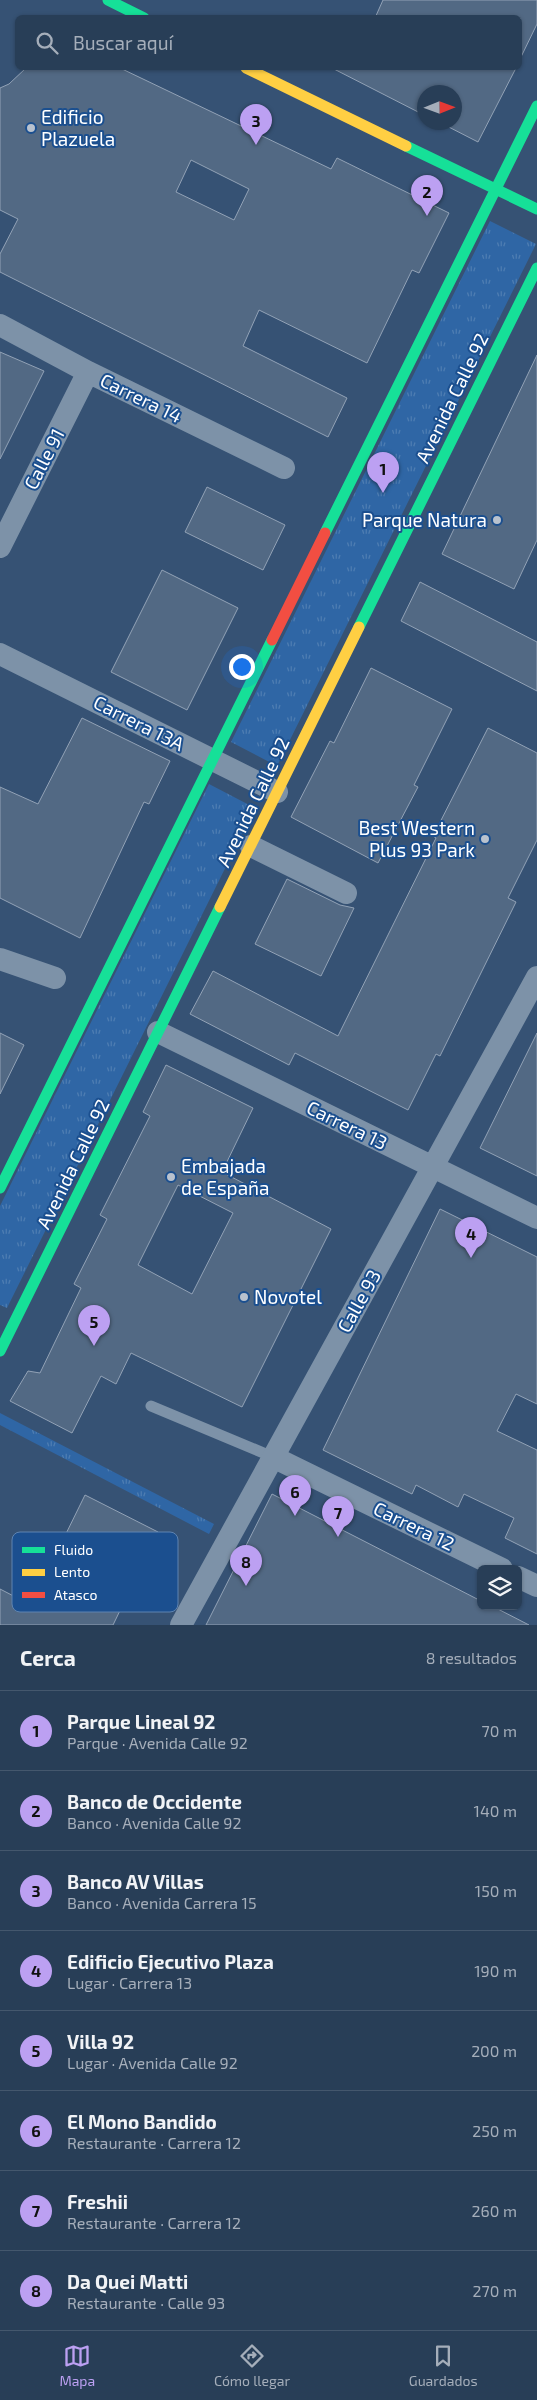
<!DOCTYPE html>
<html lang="es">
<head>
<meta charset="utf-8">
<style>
  body { margin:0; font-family:"Exo 2",sans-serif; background:#344961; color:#f1f3f6 }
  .controls { position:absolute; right:15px; bottom:15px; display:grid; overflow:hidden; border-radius:8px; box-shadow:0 1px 4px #0004 }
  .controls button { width:45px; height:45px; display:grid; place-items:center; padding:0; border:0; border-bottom:1px solid #44576d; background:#283e57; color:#f1f3f6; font:25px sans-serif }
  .compass { position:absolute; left:417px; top:85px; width:45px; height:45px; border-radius:50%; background:#283e57; box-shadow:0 1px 4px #0004; rotate:89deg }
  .you { position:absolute; left:241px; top:666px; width:18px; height:18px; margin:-12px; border:4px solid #fff; border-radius:50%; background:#1a73e8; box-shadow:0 0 0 8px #1a73e833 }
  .badge { display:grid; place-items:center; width:32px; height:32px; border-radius:50%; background:#bca0f2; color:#111; font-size:16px; font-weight:700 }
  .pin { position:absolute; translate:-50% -41px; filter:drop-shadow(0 1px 2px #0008) }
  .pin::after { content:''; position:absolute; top:26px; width:18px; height:15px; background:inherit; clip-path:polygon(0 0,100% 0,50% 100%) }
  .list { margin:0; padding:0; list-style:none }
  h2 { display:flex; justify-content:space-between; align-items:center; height:65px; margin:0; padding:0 20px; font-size:21px }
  h2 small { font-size:16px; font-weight:400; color:#a5aeba }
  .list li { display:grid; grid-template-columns:32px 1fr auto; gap:15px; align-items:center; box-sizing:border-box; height:80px; padding:0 20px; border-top:1px solid #44576d }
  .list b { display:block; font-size:19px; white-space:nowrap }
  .list p { margin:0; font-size:16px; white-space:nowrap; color:#a5aeba }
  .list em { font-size:16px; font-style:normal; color:#a5aeba }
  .icon { flex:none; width:28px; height:28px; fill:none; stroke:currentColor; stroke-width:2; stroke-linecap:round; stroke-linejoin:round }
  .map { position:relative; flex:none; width:537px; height:1625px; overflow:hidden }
  .search { position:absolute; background:#283e57; box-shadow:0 1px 4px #0004; left:15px; right:15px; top:15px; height:55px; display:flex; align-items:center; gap:12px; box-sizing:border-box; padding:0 18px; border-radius:8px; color:#a5aeba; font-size:19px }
  .sheet { height:705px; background:#283e57 }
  nav { display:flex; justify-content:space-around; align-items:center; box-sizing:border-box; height:70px; border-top:1px solid #44576d; background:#283e57; font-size:14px; color:#a5aeba }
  nav a { display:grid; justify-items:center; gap:2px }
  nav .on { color:#bca0f2 }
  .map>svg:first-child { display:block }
  .grass { fill:url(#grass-tufts) }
  .building { fill:#526984; stroke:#92a2b6; fill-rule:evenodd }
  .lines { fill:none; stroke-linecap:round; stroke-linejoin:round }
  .lane { stroke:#7d92a8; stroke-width:11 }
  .street { stroke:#7d92a8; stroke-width:22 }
  .fast { stroke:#16e098; stroke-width:11 }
  .slow { stroke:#ffcf43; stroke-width:11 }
  .jam { stroke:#f24e42; stroke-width:11 }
  .poi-dot { fill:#b9c2ce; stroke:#1b4f8f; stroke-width:2 }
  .labels { text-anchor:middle; stroke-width:4; stroke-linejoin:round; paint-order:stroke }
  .poi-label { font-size:19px; fill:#fff; stroke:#1b4f8f; text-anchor:start }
  .street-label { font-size:19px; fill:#fff; stroke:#1b4f8f }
  .key { fill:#1b4f8f; stroke:#5f84b1; stroke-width:1 }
  .key-label { font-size:14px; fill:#fff }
</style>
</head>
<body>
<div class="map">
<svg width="537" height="1625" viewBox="0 0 537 1625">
  <defs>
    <pattern id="grass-tufts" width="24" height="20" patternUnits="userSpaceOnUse" patternTransform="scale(1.25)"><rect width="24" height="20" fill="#2f66a5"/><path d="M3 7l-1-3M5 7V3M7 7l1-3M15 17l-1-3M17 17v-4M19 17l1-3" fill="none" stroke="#4e7db2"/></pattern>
  </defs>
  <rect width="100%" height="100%" fill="#365274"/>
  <path class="grass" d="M 490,221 L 536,244 L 277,766 L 231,742 Z
    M 209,784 L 255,808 L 7,1308 L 0,1305 L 0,1206 Z
    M 0,1413 L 214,1524 L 209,1534 L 0,1425 Z"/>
  <path class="building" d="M 383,0 L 537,0 L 537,24 L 520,59 L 520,18 L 375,18 Z
    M 26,68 L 120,68 L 331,169 L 337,158 L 449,213 L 419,273 L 412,270 L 367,363 L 259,310 L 243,346 L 347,398 L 328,437 L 0,272 L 0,254 L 18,219 L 0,210 L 0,88 L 9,84 ZM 191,160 L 249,189 L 234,220 L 176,192 Z
    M 332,68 L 516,68 L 478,142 L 439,122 L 454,122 L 454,92 L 424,92 L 424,115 Z
    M 0,352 L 44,371 L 0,459 Z
    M 537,355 L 537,540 L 514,589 L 442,554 Z
    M 207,487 L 285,525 L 263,570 L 185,532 Z
    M 162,570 L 238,608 L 187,710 L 111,672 Z
    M 420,582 L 537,642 L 537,691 L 401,621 Z
    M 371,668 L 452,709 L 414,785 L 418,787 L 378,863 L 291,817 L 330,741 L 334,743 Z
    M 82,718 L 170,761 L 149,804 L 144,802 L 80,938 L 0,898 L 0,787 L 38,804 Z
    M 488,728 L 537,753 L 537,840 L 508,898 L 516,902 L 440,1056 L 436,1054 L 408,1110 L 295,1053 L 289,1065 L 190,1014 L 213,971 L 338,1036 L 436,838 L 433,836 Z
    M 287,879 L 340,905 L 354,908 L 321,976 L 255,944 Z
    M 0,1033 L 24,1045 L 0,1094 Z
    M 537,1033 L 537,1176 L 480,1148 Z
    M 166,1065 L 253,1108 L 222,1172 L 331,1229 L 242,1407 L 131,1353 L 116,1384 L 101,1376 L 72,1433 L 10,1401 L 28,1371 L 40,1373 L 81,1288 L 74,1284 L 107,1219 L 100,1215 L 150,1116 L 143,1112 ZM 178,1185 L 233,1213 L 192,1294 L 138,1265 Z
    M 440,1209 L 537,1257 L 537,1404 L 516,1394 L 497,1431 L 537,1450 L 537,1554 L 505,1538 L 514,1518 L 464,1494 L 458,1507 L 416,1485 L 412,1494 L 323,1450 Z
    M 272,1494 L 481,1601 L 481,1606 L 492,1606 L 529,1625 L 206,1625 Z
    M 85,1495 L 158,1532 L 113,1625 L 0,1625 L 0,1589 L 31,1605 Z"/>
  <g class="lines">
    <path class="lane" d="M 151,1406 L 273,1457"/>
    <path class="street" d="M 0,325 L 88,372 L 284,468
      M 0,547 L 88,372
      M 0,654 L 277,792
      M 251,846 L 346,893
      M 0,959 L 55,978
      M 158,1032 L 537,1218
      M 273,1457 L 502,1569
      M 518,1577 L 537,1586
      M 181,1625 L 537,977"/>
    <path class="fast" d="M 108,0 L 144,18
      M 406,146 L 537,209
      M 325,533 L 537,106
      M 359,627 L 537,268
      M 0,1188 L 272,640
      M 0,1351 L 220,907"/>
    <path class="slow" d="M 246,68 L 406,146
      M 220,907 L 359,627"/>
    <path class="jam" d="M 272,640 L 325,533"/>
  </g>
  <g class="poi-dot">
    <circle cx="31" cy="128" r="5"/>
    <circle cx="497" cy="520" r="5"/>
    <circle cx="485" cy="839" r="5"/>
    <circle cx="171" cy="1177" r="5"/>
    <circle cx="244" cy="1297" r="5"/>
  </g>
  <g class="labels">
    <g class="poi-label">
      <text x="41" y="124">Edificio<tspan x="41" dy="22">Plazuela</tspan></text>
      <text x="487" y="527" text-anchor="end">Parque Natura</text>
      <text x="475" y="835" text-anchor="end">Best Western<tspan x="475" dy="22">Plus 93 Park</tspan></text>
      <text x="181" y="1173">Embajada<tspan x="181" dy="22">de España</tspan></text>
      <text x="254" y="1304">Novotel</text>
    </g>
    <g class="street-label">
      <text transform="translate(141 398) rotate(26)" y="7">Carrera 14</text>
      <text transform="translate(452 398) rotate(-64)" y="7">Avenida Calle 92</text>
      <text transform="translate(44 459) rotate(-63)" y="7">Calle 91</text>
      <text transform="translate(139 723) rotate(27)" y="7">Carrera 13A</text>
      <text transform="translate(253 802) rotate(-64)" y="7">Avenida Calle 92</text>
      <text transform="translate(347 1125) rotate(26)" y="7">Carrera 13</text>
      <text transform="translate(73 1164) rotate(-64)" y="7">Avenida Calle 92</text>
      <text transform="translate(359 1301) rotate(-61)" y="7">Calle 93</text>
      <text transform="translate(414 1526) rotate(26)" y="7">Carrera 12</text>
    </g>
  </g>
  <rect x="12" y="1532" width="166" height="80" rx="8" class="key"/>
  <rect x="22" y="1547" width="23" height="6" fill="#16e098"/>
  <rect x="22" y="1569" width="23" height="7" fill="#ffcf43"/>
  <rect x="22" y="1592" width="23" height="6" fill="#f24e42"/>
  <g class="key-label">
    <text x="54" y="1555">Fluido</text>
    <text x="54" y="1577">Lento</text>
    <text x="54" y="1600">Atasco</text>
  </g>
</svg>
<div class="controls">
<button><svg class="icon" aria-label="layers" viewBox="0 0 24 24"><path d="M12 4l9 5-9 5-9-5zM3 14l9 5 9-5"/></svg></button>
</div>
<svg class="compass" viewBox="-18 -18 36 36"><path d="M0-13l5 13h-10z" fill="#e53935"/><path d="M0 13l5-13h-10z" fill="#a5aeba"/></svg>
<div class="you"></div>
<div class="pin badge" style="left:383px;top:493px">1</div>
<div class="pin badge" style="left:427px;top:216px">2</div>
<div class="pin badge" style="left:256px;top:145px">3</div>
<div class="pin badge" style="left:471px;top:1258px">4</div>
<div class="pin badge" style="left:94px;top:1346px">5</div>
<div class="pin badge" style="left:295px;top:1516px">6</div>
<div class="pin badge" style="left:338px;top:1537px">7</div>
<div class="pin badge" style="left:246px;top:1586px">8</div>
<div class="search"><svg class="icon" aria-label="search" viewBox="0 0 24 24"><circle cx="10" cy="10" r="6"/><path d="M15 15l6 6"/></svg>Buscar aquí</div>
</div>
<section class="sheet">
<h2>Cerca<small>8 resultados</small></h2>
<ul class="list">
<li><span class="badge">1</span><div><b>Parque Lineal 92</b><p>Parque · Avenida Calle 92</p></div><em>70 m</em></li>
<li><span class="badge">2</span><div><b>Banco de Occidente</b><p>Banco · Avenida Calle 92</p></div><em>140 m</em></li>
<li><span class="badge">3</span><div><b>Banco AV Villas</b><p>Banco · Avenida Carrera 15</p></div><em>150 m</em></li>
<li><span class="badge">4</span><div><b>Edificio Ejecutivo Plaza</b><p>Lugar · Carrera 13</p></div><em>190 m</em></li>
<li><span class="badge">5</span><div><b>Villa 92</b><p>Lugar · Avenida Calle 92</p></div><em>200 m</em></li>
<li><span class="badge">6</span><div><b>El Mono Bandido</b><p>Restaurante · Carrera 12</p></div><em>250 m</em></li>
<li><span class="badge">7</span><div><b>Freshii</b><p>Restaurante · Carrera 12</p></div><em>260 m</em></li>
<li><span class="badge">8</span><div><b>Da Quei Matti</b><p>Restaurante · Calle 93</p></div><em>270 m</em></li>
</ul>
</section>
<nav>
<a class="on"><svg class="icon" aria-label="map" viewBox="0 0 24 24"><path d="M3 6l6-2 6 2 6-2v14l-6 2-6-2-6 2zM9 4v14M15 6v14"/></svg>Mapa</a>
<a><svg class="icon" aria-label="directions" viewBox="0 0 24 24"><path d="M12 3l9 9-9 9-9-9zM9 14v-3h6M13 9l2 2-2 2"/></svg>Cómo llegar</a>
<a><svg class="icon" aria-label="saved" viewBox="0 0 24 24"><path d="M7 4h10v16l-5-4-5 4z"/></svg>Guardados</a>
</nav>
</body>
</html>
